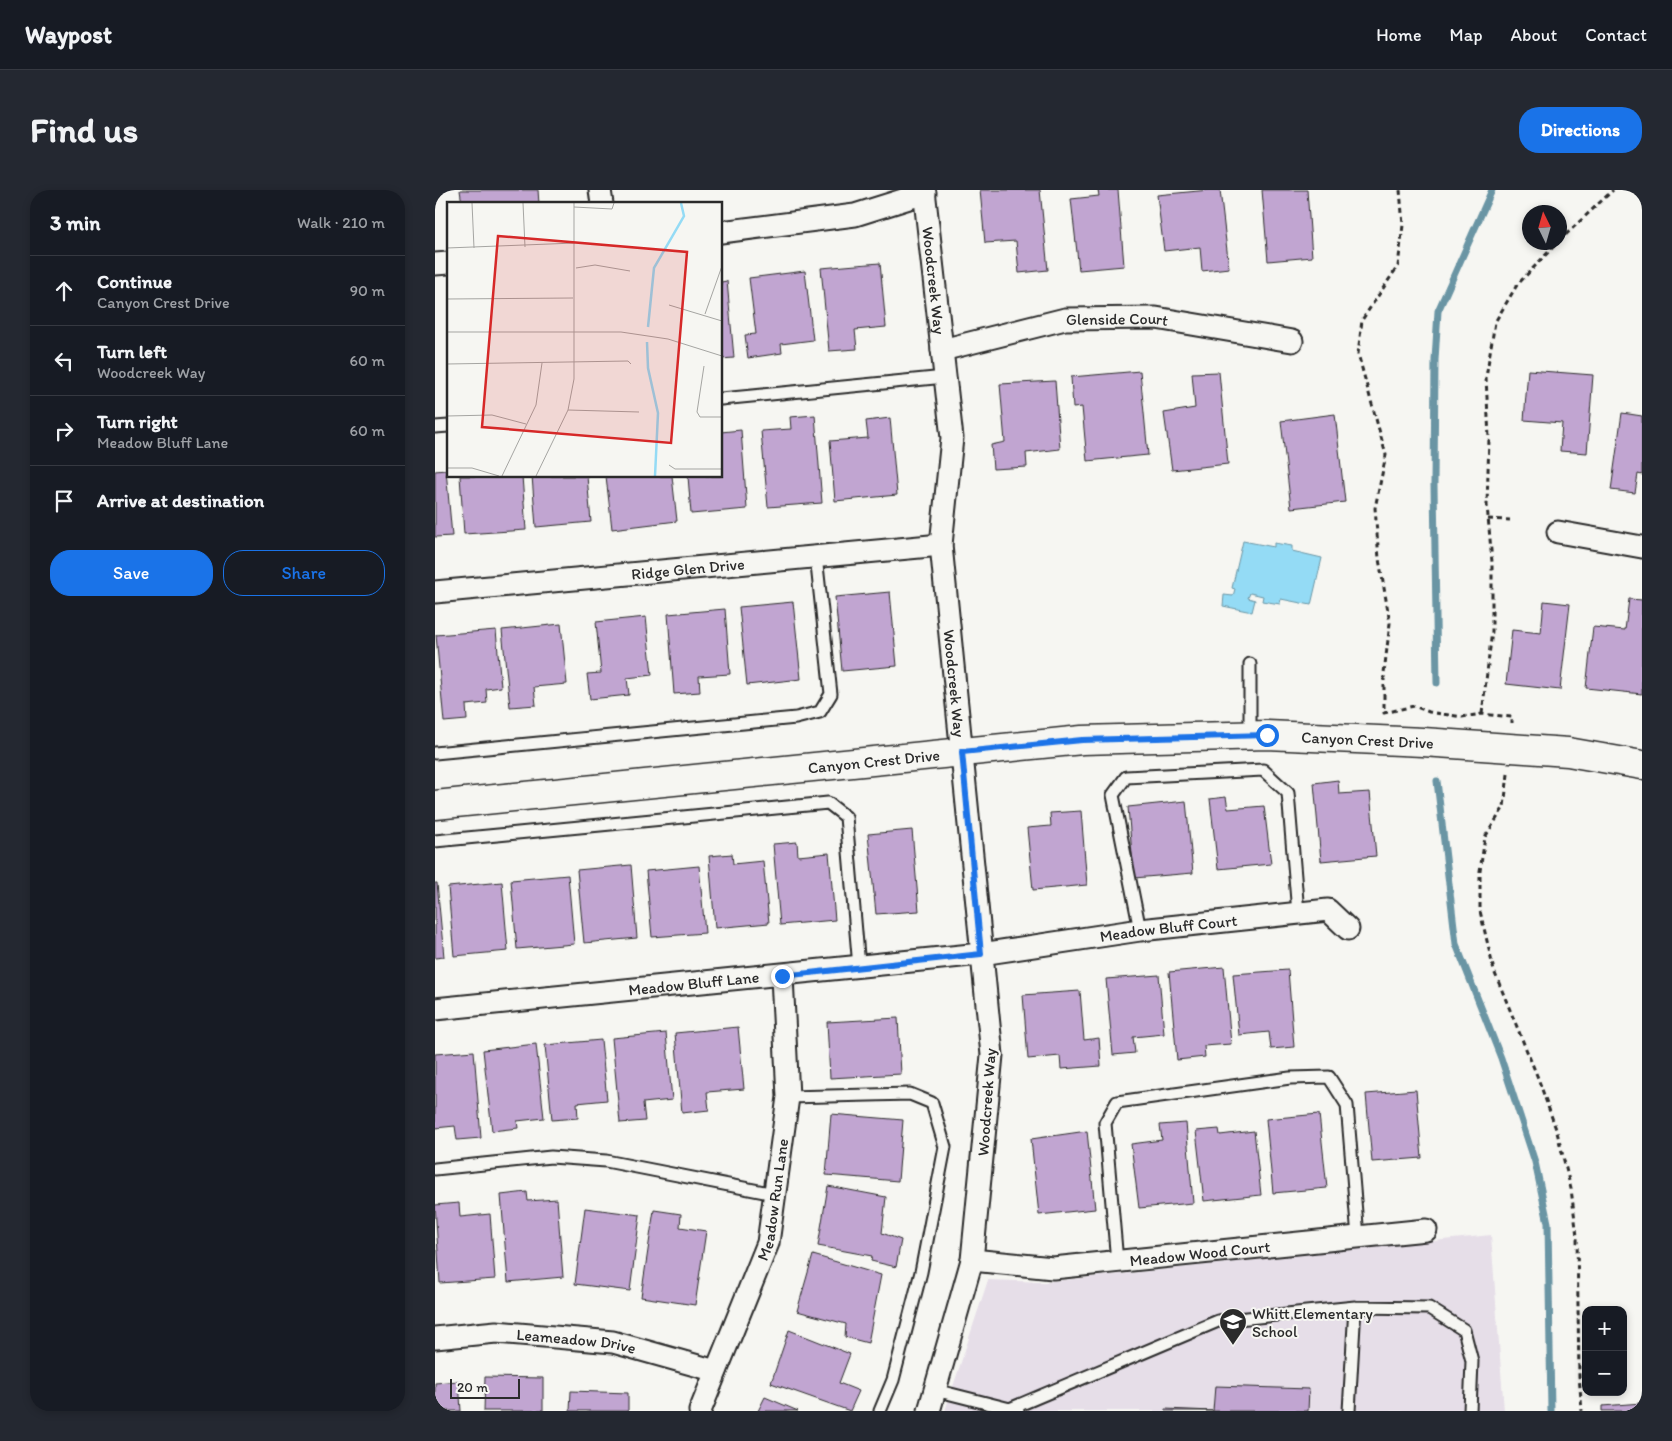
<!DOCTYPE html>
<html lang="en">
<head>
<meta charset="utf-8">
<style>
  body { margin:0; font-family:Itim,sans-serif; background:#242831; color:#f1f3f6 }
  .controls { position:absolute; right:15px; bottom:15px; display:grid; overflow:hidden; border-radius:10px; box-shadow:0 2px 8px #0003 }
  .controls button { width:45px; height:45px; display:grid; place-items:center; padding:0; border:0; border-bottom:1px solid #363941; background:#171b24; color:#f1f3f6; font:25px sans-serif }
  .compass { position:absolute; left:1087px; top:15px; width:45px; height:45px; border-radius:50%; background:#171b24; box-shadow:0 2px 8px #0003; rotate:355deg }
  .scale { position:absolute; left:15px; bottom:12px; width:70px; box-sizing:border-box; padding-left:5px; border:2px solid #2b2b2b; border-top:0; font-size:14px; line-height:18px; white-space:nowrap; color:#2b2b2b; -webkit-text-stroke:4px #f6f6f2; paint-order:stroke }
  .stop { position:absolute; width:15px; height:15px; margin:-11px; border:4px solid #1a73e8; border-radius:50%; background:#fff }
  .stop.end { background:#1a73e8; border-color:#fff; box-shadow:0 1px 5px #0008 }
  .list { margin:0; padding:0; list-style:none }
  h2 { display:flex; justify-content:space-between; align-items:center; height:65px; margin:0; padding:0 20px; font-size:21px }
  h2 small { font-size:16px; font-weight:400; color:#9ea1a6 }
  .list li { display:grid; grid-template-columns:32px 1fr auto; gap:15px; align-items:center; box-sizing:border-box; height:70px; padding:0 20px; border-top:1px solid #363941 }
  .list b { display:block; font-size:19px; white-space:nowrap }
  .list p { margin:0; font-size:16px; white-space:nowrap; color:#9ea1a6 }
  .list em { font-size:16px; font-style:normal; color:#9ea1a6 }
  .actions { display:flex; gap:10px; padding:15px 20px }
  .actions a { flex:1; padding:11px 0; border:1px solid #1a73e8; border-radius:20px; text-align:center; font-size:18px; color:#1a73e8 }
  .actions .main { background:#1a73e8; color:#fff }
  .icon { flex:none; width:28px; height:28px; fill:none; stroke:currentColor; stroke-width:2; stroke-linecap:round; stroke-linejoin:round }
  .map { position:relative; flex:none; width:1207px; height:1221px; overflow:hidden; border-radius:20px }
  header { display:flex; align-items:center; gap:30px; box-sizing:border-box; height:70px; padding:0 25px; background:#171b24; border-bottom:1px solid #363941 }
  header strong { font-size:24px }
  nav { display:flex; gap:28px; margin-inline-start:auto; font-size:18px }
  .intro { display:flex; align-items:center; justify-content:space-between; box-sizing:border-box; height:120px; padding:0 30px }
  h1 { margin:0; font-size:35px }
  .button { padding:12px 22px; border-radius:20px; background:#1a73e8; color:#fff; font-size:18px; font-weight:700 }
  main { display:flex; gap:30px; padding:0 30px }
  aside { flex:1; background:#171b24; border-radius:20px; box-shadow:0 2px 8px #0003 }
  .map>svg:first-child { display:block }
  .built { fill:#e6dee8 }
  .water { fill:#94dbf5; stroke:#6a95a4 }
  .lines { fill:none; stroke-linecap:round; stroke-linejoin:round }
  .stream { stroke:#6a95a4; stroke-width:7 }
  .building { fill:#c1a5d1; stroke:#2b2b2b }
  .service-casing { stroke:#2b2b2b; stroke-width:15 }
  .minor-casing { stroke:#2b2b2b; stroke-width:25 }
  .tertiary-casing { stroke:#2b2b2b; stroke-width:31 }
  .path { stroke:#2b2b2b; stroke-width:3; stroke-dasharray:5 4; stroke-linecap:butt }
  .service { stroke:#f6f6f2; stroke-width:11 }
  .minor { stroke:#f6f6f2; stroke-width:21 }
  .tertiary { stroke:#f6f6f2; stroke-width:28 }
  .route { stroke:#1a73e8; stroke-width:6 }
  .labels { text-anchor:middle; stroke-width:4; stroke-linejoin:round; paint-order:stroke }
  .street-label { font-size:16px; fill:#2b2b2b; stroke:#f6f6f2 }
  .poi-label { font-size:16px; fill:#2b2b2b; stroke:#f6f6f2; text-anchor:start }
  .inset-river { fill:none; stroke:#94dbf5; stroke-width:2.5 }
  .inset-road { fill:none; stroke:#a5a5a2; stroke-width:1 }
  .view { fill:#d62828; fill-opacity:0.15; stroke:#d62828; stroke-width:2.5 }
  .inset-edge { fill:none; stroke:#2b2b2b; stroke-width:2.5 }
</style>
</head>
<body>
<header>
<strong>Waypost</strong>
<nav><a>Home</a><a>Map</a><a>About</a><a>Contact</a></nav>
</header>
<div class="intro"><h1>Find us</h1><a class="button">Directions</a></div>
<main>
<aside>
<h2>3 min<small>Walk · 210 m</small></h2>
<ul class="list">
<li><svg class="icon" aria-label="ahead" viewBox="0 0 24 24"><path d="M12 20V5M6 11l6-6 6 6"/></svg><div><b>Continue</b><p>Canyon Crest Drive</p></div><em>90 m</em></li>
<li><svg class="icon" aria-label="left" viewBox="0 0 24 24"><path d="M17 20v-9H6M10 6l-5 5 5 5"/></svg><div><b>Turn left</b><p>Woodcreek Way</p></div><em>60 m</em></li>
<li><svg class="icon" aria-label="right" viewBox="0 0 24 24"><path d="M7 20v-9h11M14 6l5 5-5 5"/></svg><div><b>Turn right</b><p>Meadow Bluff Lane</p></div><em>60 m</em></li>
<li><svg class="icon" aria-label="arrive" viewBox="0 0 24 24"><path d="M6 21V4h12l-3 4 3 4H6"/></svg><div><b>Arrive at destination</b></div></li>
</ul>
<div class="actions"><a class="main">Save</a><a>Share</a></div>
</aside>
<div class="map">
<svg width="1207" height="1221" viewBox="0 0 1207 1221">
  <rect width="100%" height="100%" fill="#f6f6f2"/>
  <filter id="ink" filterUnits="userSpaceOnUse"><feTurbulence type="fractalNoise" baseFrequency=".02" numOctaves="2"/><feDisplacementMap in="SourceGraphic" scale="10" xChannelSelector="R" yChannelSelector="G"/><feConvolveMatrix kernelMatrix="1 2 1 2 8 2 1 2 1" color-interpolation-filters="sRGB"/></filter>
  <g filter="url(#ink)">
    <path class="built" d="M 1056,1045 L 1069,1221 L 510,1221 L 553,1090 L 609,1092 Z"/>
    <path class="water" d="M 808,351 L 839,357 L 839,353 L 857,356 L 857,361 L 887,368 L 876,415 L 846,409 L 845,414 L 827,411 L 828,406 L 815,403 L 813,408 L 820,410 L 817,422 L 788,416 L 789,405 L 798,406 L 800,399 L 797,398 Z"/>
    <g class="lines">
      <path class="stream" d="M 1002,493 L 999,295 L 1000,170 L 1003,121 L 1057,0
        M 1002,591 L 1021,754 L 1066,868 L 1100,972 L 1113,1033 L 1116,1221"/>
    </g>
    <path class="building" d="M 25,0 L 103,0 L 104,14 L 27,14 Z
      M 545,0 L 605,0 L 613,80 L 584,83 L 581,51 L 550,53 Z
      M 663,0 L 683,0 L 689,76 L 644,80 L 636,9 L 664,6 Z
      M 774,0 L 785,0 L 794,78 L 767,81 L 765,57 L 729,61 L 722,5 Z
      M 827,0 L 872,0 L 877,67 L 833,71 Z
      M 445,73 L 451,137 L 420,140 L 422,159 L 394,161 L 386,78 Z
      M 370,81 L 378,150 L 346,154 L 347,163 L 313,168 L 310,145 L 321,144 L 314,88 Z
      M 292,91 L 299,168 L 286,169 L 286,92 Z
      M 1093,180 L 1158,185 L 1152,263 L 1125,261 L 1127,233 L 1089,230 Z
      M 705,181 L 713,265 L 652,271 L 647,217 L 638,218 L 636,187 Z
      M 784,182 L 793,274 L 737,280 L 729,223 L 760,218 L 757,183 Z
      M 620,191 L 625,259 L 591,263 L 592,277 L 558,279 L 556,255 L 570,252 L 565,194 Z
      M 1187,223 L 1207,226 L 1207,285 L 1203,284 L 1200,303 L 1176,300 Z
      M 900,224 L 910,312 L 856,318 L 846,231 Z
      M 380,225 L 387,313 L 333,317 L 326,241 L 356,239 L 355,227 Z
      M 455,228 L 462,305 L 400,311 L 395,251 L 433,248 L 431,231 Z
      M 306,240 L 312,319 L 256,324 L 253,286 L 286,286 L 286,242 Z
      M 11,280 L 17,346 L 0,347 L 0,281 Z
      M 25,286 L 87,286 L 91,340 L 29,344 Z
      M 97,286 L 152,286 L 156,332 L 101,337 Z
      M 171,286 L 237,286 L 242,331 L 177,339 Z
      M 455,402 L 462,476 L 407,481 L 400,407 Z
      M 1194,409 L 1207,410 L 1207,504 L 1151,498 L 1158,437 L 1190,440 Z
      M 1109,411 L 1135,414 L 1125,500 L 1071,494 L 1077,440 L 1106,443 Z
      M 358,412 L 366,489 L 312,495 L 304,417 Z
      M 290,419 L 295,484 L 264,486 L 265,502 L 239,504 L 233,424 Z
      M 211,427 L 217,485 L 192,488 L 194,505 L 155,509 L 152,484 L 166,483 L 161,432 Z
      M 126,434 L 132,494 L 99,497 L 101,515 L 75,517 L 67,440 Z
      M 61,440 L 66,497 L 51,499 L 52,513 L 31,515 L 32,530 L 9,532 L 1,445 Z
      M 903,590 L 904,604 L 935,602 L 941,666 L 886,671 L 879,593 Z
      M 791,607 L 793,619 L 829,616 L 836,674 L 783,679 L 775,609 Z
      M 751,611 L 758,683 L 699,688 L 693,617 Z
      M 646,621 L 652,695 L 598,700 L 592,638 L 616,636 L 615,623 Z
      M 477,640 L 484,721 L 441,724 L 433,644 Z
      M 362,652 L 363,666 L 394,663 L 400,730 L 345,735 L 338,654 Z
      M 297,664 L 298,674 L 328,671 L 334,733 L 280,738 L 274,666 Z
      M 196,675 L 202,748 L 149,753 L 142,680 Z
      M 264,676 L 270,743 L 217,747 L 211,681 Z
      M 133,685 L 139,754 L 82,759 L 76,690 Z
      M 67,692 L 73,761 L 19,766 L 13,697 Z
      M 0,693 L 2,693 L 9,767 L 0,768 Z
      M 789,777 L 796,854 L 769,856 L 770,867 L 742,870 L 734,782 Z
      M 853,780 L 859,857 L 836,859 L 834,842 L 804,845 L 798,784 Z
      M 724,785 L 729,844 L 698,847 L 700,863 L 678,865 L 671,789 Z
      M 645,801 L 649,850 L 664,848 L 666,876 L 626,879 L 625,866 L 593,869 L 588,805 Z
      M 463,828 L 466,884 L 395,888 L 392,832 Z
      M 303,837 L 309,899 L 272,902 L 274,920 L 247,923 L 240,843 Z
      M 231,843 L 237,910 L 208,913 L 210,931 L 185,933 L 177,848 Z
      M 166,850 L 172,910 L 142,913 L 143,928 L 117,930 L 110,855 Z
      M 101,854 L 109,928 L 82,931 L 83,938 L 57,941 L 48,860 Z
      M 39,861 L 46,948 L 22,950 L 20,936 L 0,938 L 0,864 Z
      M 981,900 L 987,968 L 937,972 L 931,904 Z
      M 396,924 L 468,930 L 463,991 L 391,985 Z
      M 884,924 L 892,998 L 838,1003 L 831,929 Z
      M 751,933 L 758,1013 L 704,1018 L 696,954 L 727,950 L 725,935 Z
      M 784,939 L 785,945 L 819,941 L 826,1005 L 769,1011 L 761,941 Z
      M 652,941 L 660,1019 L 604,1025 L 596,949 Z
      M 393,996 L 451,1007 L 447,1043 L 466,1050 L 461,1077 L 436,1071 L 437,1066 L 383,1056 Z
      M 92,1002 L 93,1011 L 122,1009 L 128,1087 L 73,1092 L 66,1005 Z
      M 24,1013 L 25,1027 L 55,1024 L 60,1089 L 5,1093 L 0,1015 Z
      M 150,1018 L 205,1025 L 195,1101 L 140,1094 Z
      M 219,1020 L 246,1024 L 245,1037 L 271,1041 L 260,1115 L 206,1107 Z
      M 378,1065 L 446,1085 L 433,1153 L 410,1147 L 411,1134 L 362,1121 Z
      M 354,1140 L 415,1164 L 404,1193 L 424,1201 L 415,1221 L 336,1193 Z
      M 50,1187 L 108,1188 L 108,1221 L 49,1221 Z
      M 24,1191 L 26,1221 L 0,1221 L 0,1193 Z
      M 780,1196 L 874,1199 L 873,1221 L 730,1221 L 730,1219 L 778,1221 Z
      M 136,1201 L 193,1203 L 193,1221 L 135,1221 Z
      M 330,1207 L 363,1221 L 323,1221 Z
      M 1207,1213 L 1207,1221 L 1167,1221 L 1167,1216 Z"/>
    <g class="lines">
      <defs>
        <path id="service" d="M 286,209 L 510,187
          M 0,237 L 14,236
          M 815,545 L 815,474
          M 0,563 L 361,528 L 385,522 L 396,504 L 381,366
          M 0,651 L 393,613 L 411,627 L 424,777
          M 705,740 L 678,605 L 691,587 L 828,580 L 853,603 L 863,723
          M 353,907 L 475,904 L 497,913 L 510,957 L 486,1082 L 458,1190 L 445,1221
          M 0,979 L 116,967 L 171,971 L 340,1004
          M 682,1072 L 670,933 L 682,912 L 855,888 L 894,887 L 912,915 L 923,1047
          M 500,1200 L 583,1221
          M 577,1218 L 783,1131 L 920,1117 L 994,1118 L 1029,1140 L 1037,1171 L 1035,1221
          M 914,1221 L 920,1117"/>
        <g id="minor">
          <path d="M 165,0 L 167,14"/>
          <path id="s1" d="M 489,0 L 517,248 L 506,355 L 557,865 L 537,1070 L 494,1221"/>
          <path d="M 286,42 L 420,25 L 490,3"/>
          <path d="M 0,74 L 14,73"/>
          <path id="s2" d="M 507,160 L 630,129 L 721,128 L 857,151"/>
          <path d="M 1123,342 L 1207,357"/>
          <path id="s3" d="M 0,402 L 506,355"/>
          <path id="s4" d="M 0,819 L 546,764 L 705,740 L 893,720 L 913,739"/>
          <path id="s5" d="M 537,1070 L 618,1078 L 991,1040"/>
          <path id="s6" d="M 0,1148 L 61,1142 L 178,1152 L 281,1181"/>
          <path id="s7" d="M 265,1221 L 333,1053 L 353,907 L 347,786"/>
        </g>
        <g id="tertiary">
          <path id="s8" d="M 0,615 L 647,550 L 832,545 L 988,552 L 1133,562 L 1207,575"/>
        </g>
      </defs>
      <use href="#service" class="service-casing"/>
      <use href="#minor" class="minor-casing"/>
      <use href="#tertiary" class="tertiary-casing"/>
      <path class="path" d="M 965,0 L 968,35 L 963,76 L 927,130 L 923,164 L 951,265 L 940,318 L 944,369 L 955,433 L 949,483 L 949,523 L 979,516 L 994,522 L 1027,527 L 1047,524 L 1077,527 L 1077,533
        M 1124,51 L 1178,0
        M 1053,329 L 1075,330
        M 1047,524 L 1057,441 L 1057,372 L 1052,315 L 1054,248 L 1051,187 L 1060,132 L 1082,95 L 1123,52
        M 1073,584 L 1069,617 L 1050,647 L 1045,681 L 1045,721 L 1059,781 L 1103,888 L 1122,942 L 1136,999 L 1142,1046 L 1144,1186 L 1147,1221"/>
      <use href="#service" class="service"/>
      <use href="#minor" class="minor"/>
      <use href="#tertiary" class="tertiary"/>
    </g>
  </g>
  <g class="lines" filter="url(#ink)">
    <path class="route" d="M 347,786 L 546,764 L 527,562 L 647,550 L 832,545"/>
  </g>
  <defs>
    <symbol id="school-pin" viewBox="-11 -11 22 30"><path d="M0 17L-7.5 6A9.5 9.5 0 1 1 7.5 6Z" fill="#2b2b2b" stroke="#f6f6f2"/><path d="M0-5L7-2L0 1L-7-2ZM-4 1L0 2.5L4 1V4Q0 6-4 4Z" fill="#fff"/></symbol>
  </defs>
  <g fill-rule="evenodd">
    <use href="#school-pin" x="782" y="1116" width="32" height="43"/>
  </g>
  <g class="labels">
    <g class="street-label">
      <text dy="6" stroke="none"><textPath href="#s1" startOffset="91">Woodcreek Way</textPath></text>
      <text dy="6" stroke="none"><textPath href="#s2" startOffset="179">Glenside Court</textPath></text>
      <text dy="6" stroke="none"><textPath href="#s3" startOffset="254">Ridge Glen Drive</textPath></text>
      <text dy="6" stroke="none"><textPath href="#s1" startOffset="496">Woodcreek Way</textPath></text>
      <text dy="6" stroke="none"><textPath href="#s8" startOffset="936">Canyon Crest Drive</textPath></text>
      <text dy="6" stroke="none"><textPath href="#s8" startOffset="441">Canyon Crest Drive</textPath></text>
      <text dy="6" stroke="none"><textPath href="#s4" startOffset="738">Meadow Bluff Court</textPath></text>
      <text dy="6" stroke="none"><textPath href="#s4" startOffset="260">Meadow Bluff Lane</textPath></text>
      <text transform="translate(551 912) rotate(-86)" y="6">Woodcreek Way</text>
      <text dy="6" stroke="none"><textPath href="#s7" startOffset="225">Meadow Run Lane</textPath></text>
      <text dy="6" stroke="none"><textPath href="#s5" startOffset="229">Meadow Wood Court</textPath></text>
      <text dy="6" stroke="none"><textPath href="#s6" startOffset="142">Leameadow Drive</textPath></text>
    </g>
    <g class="poi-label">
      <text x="817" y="1129">Whitt Elementary<tspan x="817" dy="18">School</tspan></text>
    </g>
  </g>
  <g transform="translate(12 12)">
    <rect width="275" height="275" fill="#f6f6f2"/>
    <path class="inset-river" d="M 201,125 L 207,66 L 237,14 L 234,1M 200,140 L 201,166 L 211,211 L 208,274"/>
    <path class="inset-road" d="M 25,1 L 27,46M 76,1 L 78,45M 127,5 L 165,7 L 167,1M 0,46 L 128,41M 129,66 L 148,63 L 183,69M 0,97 L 126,96M 222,103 L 275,119M 258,112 L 275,64M 0,130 L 174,130 L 221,137 L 275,154M 0,162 L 181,159 L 184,162M 257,164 L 250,210 L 253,215 L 275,215M 121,208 L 192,210M 0,214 L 45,213 L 79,222M 222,263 L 228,267 L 275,267M 0,266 L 25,266 L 52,274M 55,274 L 89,203 L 95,161M 89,274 L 121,208 L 127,177 L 127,1"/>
    <path class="view" d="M 51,34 L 240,50 L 224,241 L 35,225 Z"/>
    <rect width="275" height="275" class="inset-edge"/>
  </g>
</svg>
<div class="controls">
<button>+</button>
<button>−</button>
</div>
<svg class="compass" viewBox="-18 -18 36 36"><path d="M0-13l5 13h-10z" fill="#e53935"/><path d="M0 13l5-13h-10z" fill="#9ea1a6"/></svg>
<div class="scale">20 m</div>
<div class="stop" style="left:832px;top:545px"></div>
<div class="stop end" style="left:347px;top:786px"></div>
</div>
</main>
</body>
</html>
